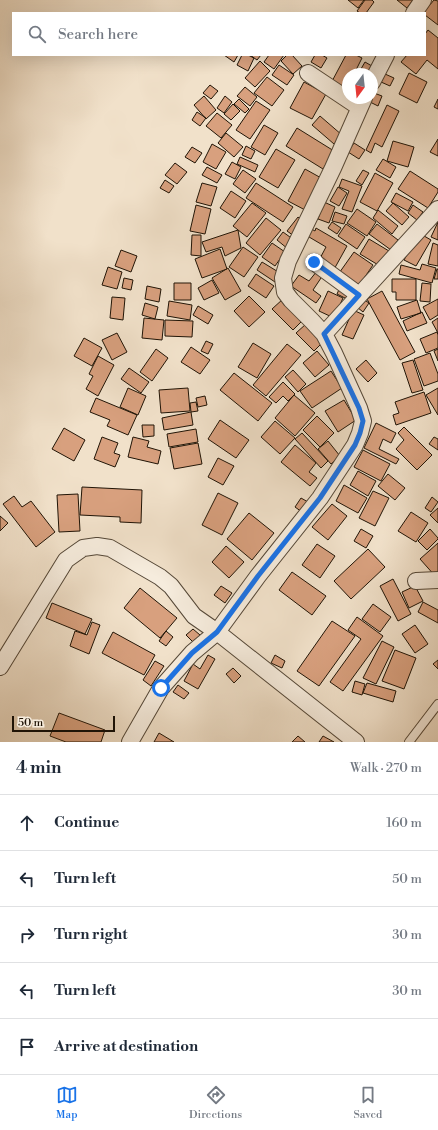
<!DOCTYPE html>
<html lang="en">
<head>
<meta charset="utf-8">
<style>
  body { margin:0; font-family:"Libre Bodoni",serif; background:#f6f6f7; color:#1f2937 }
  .compass { position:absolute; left:342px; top:68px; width:36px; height:36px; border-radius:50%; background:#fff; box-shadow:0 4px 16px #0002; rotate:195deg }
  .scale { position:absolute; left:12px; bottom:10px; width:103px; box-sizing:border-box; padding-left:4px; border:2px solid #201406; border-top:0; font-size:11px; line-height:14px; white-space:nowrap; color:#201406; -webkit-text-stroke:3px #f6ecdd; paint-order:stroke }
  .stop { position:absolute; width:12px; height:12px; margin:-9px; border:3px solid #1a73e8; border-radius:50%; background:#fff }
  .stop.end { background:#1a73e8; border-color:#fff; box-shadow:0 1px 4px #0008 }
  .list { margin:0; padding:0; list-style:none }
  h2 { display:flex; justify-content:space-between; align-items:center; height:52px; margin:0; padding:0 16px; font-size:17px }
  h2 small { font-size:13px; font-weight:400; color:#747a83 }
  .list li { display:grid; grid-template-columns:26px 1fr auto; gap:12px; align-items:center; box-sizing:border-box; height:56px; padding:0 16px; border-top:1px solid #e0e1e3 }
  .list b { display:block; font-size:15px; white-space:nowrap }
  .list em { font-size:13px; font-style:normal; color:#747a83 }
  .icon { flex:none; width:22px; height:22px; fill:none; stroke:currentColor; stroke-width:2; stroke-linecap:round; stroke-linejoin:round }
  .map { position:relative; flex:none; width:438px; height:742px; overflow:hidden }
  .search { position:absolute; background:#fff; box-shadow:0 4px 16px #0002; left:12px; right:12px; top:12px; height:44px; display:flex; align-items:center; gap:10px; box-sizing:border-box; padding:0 14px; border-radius:0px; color:#747a83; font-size:15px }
  .sheet { height:332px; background:#fff }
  nav { display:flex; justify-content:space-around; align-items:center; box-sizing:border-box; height:56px; border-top:1px solid #e0e1e3; background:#fff; font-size:11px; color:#747a83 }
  nav a { display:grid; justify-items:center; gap:2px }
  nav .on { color:#1a73e8 }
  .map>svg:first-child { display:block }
  .building { fill:#d8a07e; stroke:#201406 }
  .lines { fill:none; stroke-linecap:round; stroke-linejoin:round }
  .lane-casing { stroke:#544737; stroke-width:10 }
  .street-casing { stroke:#544737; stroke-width:18 }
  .lane { stroke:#f6ecdd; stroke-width:8 }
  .street { stroke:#f6ecdd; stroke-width:16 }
  .route { stroke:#1a73e8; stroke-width:5 }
</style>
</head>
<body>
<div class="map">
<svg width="438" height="742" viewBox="0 0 438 742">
  <rect width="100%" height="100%" fill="#f1e1ca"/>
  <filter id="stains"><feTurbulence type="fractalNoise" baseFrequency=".005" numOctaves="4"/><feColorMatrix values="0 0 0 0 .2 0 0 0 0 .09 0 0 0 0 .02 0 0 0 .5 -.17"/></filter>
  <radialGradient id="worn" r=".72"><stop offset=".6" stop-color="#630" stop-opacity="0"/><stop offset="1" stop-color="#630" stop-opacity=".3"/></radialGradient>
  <path class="building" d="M 348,0 L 364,0 L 358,8 Z
    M 365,0 L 372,0 L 374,2 L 366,13 L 360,13 L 357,11 Z
    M 397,0 L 413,0 L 407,8 Z
    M 434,0 L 438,1 L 438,25 L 425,15 L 425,13 L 423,13 Z
    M 428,30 L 438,38 L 438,69 L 427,60 L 416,74 L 401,62 L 407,55 L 425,55 L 425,34 Z
    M 224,55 L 238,55 L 234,62 Z
    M 242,55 L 248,55 L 254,58 L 248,71 L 237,65 Z
    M 250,55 L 261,55 L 257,60 Z
    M 269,55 L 284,55 L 274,69 L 264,62 Z
    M 287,55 L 292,55 L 302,66 L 293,74 L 281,61 Z
    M 315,55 L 322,55 L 327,58 L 321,68 L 311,62 Z
    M 346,55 L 356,55 L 362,58 L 354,74 L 348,74 L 348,95 L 330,85 Z
    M 260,61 L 270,71 L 255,87 L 245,78 Z
    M 365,62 L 377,69 L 372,74 L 358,74 Z
    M 279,65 L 294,75 L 287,85 L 272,75 Z
    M 409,73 L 427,82 L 417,103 L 399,94 Z
    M 385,74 L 394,78 L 390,86 L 381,82 Z
    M 267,77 L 284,90 L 272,106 L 254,93 Z
    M 304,82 L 326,94 L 312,119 L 290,108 Z
    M 210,85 L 218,91 L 211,99 L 203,93 Z
    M 245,87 L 257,97 L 250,106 L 237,96 Z
    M 374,93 L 382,96 L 378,106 L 370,102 Z
    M 204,96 L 216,110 L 206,119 L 194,105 Z
    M 225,96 L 232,102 L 224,113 L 217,108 Z
    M 239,99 L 249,109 L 245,113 L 234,104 Z
    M 438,99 L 438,109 L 434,107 Z
    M 256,101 L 270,110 L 250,139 L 236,130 Z
    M 233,104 L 240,111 L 231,120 L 224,114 Z
    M 387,105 L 399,111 L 382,147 L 375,143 L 371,153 L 366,150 Z
    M 197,112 L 206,118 L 200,126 L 192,120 Z
    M 217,113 L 232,125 L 221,138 L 206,126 Z
    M 320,116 L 342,135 L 334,144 L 312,125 Z
    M 264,125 L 278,133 L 265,155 L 251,147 Z
    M 297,128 L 334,151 L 323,169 L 286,146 Z
    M 226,133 L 243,147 L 234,157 L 218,143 Z
    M 438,139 L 438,156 L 430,152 Z
    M 393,141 L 414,147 L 408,167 L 387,161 Z
    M 354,143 L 365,150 L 359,159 L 348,152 Z
    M 212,144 L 226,152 L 216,169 L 203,162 Z
    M 246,146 L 255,151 L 251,159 L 242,155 Z
    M 192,147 L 202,153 L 195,163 L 185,157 Z
    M 276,149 L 295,160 L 278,188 L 259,177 Z
    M 240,157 L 258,165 L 255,172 L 237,164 Z
    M 383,159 L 396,167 L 390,178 L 376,170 Z
    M 232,162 L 241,167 L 235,179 L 225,174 Z
    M 175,163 L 187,172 L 177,184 L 165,175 Z
    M 207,167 L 222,175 L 217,183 L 202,175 Z
    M 305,169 L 323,179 L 307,211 L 288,201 Z
    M 243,170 L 256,179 L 245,193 L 233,184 Z
    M 363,170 L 369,173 L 362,185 L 356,181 Z
    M 410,171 L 438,189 L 438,192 L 428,208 L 398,189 Z
    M 375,173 L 393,183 L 377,211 L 360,202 Z
    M 342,179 L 362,186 L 352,212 L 342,209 L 349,191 L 339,187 Z
    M 165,180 L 174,186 L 169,193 L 160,188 Z
    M 202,183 L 217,187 L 211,206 L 196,202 Z
    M 256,183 L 293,207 L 283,222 L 246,198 Z
    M 338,187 L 347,193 L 339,206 L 330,201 Z
    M 231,191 L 246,201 L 235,218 L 220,208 Z
    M 396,193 L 413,202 L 408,211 L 391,202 Z
    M 324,202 L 335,207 L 329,223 L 318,219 Z
    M 252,203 L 266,213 L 247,237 L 233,226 Z
    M 393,203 L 409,217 L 402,225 L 386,211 Z
    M 196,205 L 211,209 L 205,234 L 190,231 Z
    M 413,205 L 423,212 L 417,220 L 408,213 Z
    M 357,209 L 376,222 L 367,236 L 347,223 Z
    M 378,210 L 398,226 L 392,234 L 373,218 Z
    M 335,212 L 347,216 L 344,224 L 332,221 Z
    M 298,217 L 305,223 L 294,236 L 287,231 Z
    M 266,218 L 281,230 L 260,255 L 246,243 Z
    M 332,222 L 341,228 L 337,234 L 328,228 Z
    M 438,222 L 438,240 L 431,237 Z
    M 346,224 L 365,237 L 357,249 L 338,236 Z
    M 377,224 L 398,240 L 391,250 L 369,234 Z
    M 308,227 L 315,231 L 316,228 L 347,246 L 332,273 L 317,264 L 326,247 L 304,234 Z
    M 238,230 L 241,248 L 225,256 L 222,247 L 206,252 L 202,242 Z
    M 283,232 L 294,240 L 288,249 L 277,240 Z
    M 419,233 L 431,240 L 416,266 L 404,260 Z
    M 192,235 L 201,235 L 201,256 L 191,255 Z
    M 369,239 L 389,251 L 380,266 L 360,254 Z
    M 272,243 L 285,252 L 275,266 L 262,257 Z
    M 433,243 L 438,245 L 438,266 L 428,264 Z
    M 243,247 L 258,257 L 244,277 L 229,267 Z
    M 220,249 L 227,269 L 202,278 L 195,259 Z
    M 121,250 L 137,256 L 131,272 L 115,266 Z
    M 354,252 L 373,265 L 356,290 L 337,276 Z
    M 262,262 L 280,273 L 275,282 L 257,270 Z
    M 422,264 L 436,268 L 432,283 L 399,274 L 401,265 L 420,270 Z
    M 108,267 L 122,272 L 117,289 L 102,285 Z
    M 228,268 L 241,291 L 225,300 L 212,278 Z
    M 437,269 L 438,269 L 438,279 L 434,279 Z
    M 317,271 L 323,275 L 313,290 L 321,296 L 316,303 L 291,286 L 299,275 L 309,281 Z
    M 256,274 L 274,286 L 266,298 L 248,286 Z
    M 124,278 L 133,280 L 131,290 L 122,288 Z
    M 392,279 L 416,279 L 416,300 L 396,300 L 396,292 L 392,292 Z
    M 212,280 L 219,293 L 204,300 L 198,288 Z
    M 174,283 L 191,283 L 191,300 L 174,300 Z
    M 422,283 L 431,284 L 430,302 L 420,301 Z
    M 341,285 L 351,290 L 347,299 L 337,294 Z
    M 147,286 L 161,289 L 159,302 L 145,299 Z
    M 328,291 L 343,298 L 334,318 L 319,311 Z
    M 382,291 L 415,352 L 400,360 L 367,299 Z
    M 249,296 L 265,312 L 249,327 L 234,311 Z
    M 112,297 L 125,298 L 123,320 L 110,318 Z
    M 283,299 L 303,320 L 293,330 L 272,309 Z
    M 363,299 L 369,303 L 363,312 L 357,307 Z
    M 438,299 L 438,315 L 430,320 L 423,307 Z
    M 417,300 L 421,313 L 401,319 L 397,307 Z
    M 169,301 L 192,305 L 190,320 L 167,316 Z
    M 145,303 L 158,307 L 155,319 L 142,315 Z
    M 198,306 L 213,315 L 208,324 L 193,315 Z
    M 353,310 L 364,315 L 353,339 L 342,335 Z
    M 422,312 L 427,323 L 407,331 L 403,321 Z
    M 144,318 L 164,320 L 162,340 L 142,338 Z
    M 438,318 L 438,333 L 432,322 Z
    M 165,320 L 193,321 L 192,337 L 165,336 Z
    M 306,324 L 323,342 L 314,351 L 296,333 Z
    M 437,332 L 438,335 L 438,348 L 426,353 L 420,339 Z
    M 117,333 L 127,352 L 112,360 L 102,340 Z
    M 84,338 L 102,348 L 92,366 L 74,356 Z
    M 206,341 L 213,344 L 208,354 L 201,351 Z
    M 253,343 L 271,354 L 257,378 L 238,367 Z
    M 287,344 L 301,355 L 266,396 L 253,385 Z
    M 191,347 L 210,360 L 200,374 L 181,362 Z
    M 156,349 L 168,358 L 152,381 L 140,372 Z
    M 438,349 L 438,361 L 434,351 Z
    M 317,351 L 329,365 L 315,377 L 303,363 Z
    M 430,353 L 438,374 L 438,381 L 424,386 L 414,359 Z
    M 98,356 L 114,365 L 98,396 L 86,389 L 93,376 L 89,374 Z
    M 366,360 L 377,373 L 368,382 L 356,369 Z
    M 413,360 L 423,390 L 412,393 L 402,363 Z
    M 129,368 L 149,382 L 141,393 L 121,379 Z
    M 293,370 L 306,384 L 298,392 L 285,377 Z
    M 331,371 L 342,388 L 312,408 L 300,391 Z
    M 234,373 L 272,403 L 258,421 L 220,390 Z
    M 283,382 L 295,394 L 288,401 L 283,396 L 276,403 L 269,397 Z
    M 128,388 L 146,396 L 138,415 L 120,407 Z
    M 188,388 L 190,411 L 161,413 L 159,390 Z
    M 438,388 L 438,415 L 426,395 Z
    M 424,392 L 431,413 L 396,425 L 393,415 L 399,413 L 395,402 Z
    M 294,395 L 315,413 L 295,436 L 275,418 Z
    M 205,396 L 207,405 L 198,407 L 196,398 Z
    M 96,398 L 137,415 L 128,435 L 107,426 L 110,420 L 90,412 Z
    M 344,400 L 356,420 L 338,432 L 325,411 Z
    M 196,402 L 198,411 L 191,412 L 190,403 Z
    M 191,412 L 193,425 L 164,430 L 162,418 Z
    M 317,416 L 334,433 L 320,447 L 303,430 Z
    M 220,420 L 249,440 L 236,458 L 208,439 Z
    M 275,421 L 295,438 L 280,454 L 261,437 Z
    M 376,423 L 396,433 L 391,443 L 383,439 L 379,449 L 399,459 L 396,464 L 364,448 Z
    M 142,425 L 154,425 L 154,436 L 143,437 Z
    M 404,427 L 432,455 L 417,470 L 396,449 L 404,440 L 398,433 Z
    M 64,428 L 85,440 L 74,461 L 52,449 Z
    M 196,429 L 198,442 L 169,447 L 167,434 Z
    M 302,433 L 328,461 L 321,468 L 295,439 Z
    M 102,437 L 118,443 L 114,453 L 120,455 L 115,467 L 94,459 Z
    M 133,437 L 149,441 L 147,447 L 161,451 L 158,464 L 128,457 Z
    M 434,437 L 438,439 L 438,450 L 429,444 Z
    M 328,441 L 340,456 L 331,464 L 318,449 Z
    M 198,443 L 202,464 L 174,469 L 170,448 Z
    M 295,445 L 316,463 L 309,472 L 317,478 L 310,486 L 281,462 Z
    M 363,450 L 390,464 L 381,481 L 354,467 Z
    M 218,458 L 234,466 L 223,485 L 208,477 Z
    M 358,471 L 376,481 L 368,496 L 350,485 Z
    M 388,474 L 405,488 L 395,500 L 378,486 Z
    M 344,485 L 367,498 L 358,513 L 336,501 Z
    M 82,487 L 142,490 L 141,523 L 120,522 L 120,517 L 80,515 Z
    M 373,491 L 389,498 L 375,526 L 359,518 Z
    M 218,493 L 238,503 L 222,535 L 202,525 Z
    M 78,494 L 80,531 L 59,532 L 57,495 Z
    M 14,496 L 22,507 L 31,501 L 55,532 L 36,547 L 3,504 Z
    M 432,497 L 438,502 L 431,512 L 425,508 Z
    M 301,498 L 308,502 L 302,512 L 295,507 Z
    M 332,504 L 347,516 L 328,540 L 312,527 Z
    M 438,508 L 438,523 L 430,515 Z
    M 411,512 L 428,523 L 416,542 L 398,531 Z
    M 249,513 L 274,533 L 252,560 L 227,539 Z
    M 0,516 L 8,523 L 0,531 Z
    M 361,529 L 373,536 L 366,548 L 354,541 Z
    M 430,529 L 438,538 L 438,539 L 427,550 L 418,541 Z
    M 438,543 L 438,575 L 436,577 L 420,559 Z
    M 317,544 L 335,556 L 320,578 L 302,565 Z
    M 226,546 L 244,562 L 229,578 L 212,562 Z
    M 368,549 L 385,567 L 351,599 L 334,581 Z
    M 292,572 L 326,596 L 312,615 L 279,590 Z
    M 393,579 L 411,614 L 398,621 L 380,586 Z
    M 221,586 L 232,593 L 225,603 L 214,595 Z
    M 415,586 L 423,601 L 409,608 L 402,592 Z
    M 140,588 L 177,618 L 160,638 L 124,608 Z
    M 423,602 L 438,610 L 438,623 L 418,612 Z
    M 52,603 L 92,619 L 85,634 L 46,618 Z
    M 373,604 L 391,617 L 380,632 L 362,619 Z
    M 357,617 L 383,636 L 343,691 L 330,682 L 361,639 L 348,630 Z
    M 332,621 L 355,636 L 319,686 L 297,671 Z
    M 92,622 L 100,625 L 89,654 L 70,646 L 75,631 L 87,635 Z
    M 415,625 L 428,644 L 415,653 L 402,634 Z
    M 193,629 L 200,635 L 193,642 L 186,635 Z
    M 166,631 L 173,637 L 166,646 L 159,641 Z
    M 113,632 L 155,655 L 144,675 L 102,653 Z
    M 382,641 L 394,647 L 376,684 L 363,678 Z
    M 395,650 L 416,658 L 404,689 L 382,681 Z
    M 208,655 L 215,659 L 198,689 L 184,681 L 193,664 L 200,669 Z
    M 275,655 L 285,661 L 282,668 L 271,663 Z
    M 438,660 L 438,669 L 433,664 Z
    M 155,661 L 164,666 L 151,686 L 143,680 Z
    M 233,668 L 241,676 L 234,683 L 226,674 Z
    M 355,681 L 365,684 L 362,695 L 352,692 Z
    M 367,683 L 396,691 L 393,702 L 363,693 Z
    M 178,685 L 189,693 L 184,699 L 173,692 Z
    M 59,713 L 105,730 L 101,742 L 66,742 L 50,736 Z
    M 159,733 L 174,742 L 154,742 Z
    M 298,736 L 305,742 L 292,742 Z
    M 323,736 L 334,742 L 319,742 Z"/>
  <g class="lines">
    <defs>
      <path id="lane" d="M 409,742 L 438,704"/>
      <path id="street" d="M 414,13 L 423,0
        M 308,73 L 359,107
        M 372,82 L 386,55
        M 314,262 L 359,295
        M 324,334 L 438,209
        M 416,581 L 438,580
        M 0,667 L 66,560 L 83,548 L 97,546 L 110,548 L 160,577 L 171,586 L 194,616 L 217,632 L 356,742
        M 130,742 L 161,688 L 192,653 L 217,632 L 258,576 L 320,498 L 355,445 L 360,433 L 363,421 L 359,408 L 334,353 L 324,334 L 312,321 L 291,300 L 285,292 L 283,278 L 288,261 L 333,168 L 364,98"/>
    </defs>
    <use href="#lane" class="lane-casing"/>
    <use href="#street" class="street-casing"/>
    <use href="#lane" class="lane"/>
    <use href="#street" class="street"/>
  </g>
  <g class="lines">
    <path class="route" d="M 161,688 L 192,653 L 217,632 L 258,576 L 320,498 L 355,445 L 360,433 L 363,421 L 359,408 L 324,334 L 359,295 L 314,262"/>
  </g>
  <rect width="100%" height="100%" filter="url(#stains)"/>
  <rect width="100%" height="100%" fill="url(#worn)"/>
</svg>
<svg class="compass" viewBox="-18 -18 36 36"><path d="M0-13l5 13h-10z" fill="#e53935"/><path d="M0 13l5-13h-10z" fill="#747a83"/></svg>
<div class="scale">50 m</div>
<div class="stop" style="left:161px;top:688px"></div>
<div class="stop end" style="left:314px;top:262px"></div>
<div class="search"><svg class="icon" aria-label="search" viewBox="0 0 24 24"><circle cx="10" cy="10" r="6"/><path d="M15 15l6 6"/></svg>Search here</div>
</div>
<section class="sheet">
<h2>4 min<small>Walk · 270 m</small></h2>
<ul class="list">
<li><svg class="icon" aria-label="ahead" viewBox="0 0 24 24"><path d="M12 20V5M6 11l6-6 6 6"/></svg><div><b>Continue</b></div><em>160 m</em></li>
<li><svg class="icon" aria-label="left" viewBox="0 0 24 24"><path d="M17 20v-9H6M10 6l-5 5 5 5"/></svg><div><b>Turn left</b></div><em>50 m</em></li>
<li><svg class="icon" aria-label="right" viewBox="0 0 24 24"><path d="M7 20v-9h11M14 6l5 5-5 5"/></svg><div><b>Turn right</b></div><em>30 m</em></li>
<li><svg class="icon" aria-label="left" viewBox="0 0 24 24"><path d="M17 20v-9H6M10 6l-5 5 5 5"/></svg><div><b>Turn left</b></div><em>30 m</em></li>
<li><svg class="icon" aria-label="arrive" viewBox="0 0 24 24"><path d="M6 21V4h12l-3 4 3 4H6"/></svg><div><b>Arrive at destination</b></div></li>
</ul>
</section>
<nav>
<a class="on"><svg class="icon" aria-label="map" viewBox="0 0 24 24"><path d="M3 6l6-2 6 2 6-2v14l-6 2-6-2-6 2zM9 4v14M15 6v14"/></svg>Map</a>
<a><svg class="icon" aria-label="directions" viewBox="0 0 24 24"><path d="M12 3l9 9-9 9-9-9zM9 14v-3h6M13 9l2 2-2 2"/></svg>Directions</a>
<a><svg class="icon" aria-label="saved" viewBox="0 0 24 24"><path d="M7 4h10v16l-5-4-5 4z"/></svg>Saved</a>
</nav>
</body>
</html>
